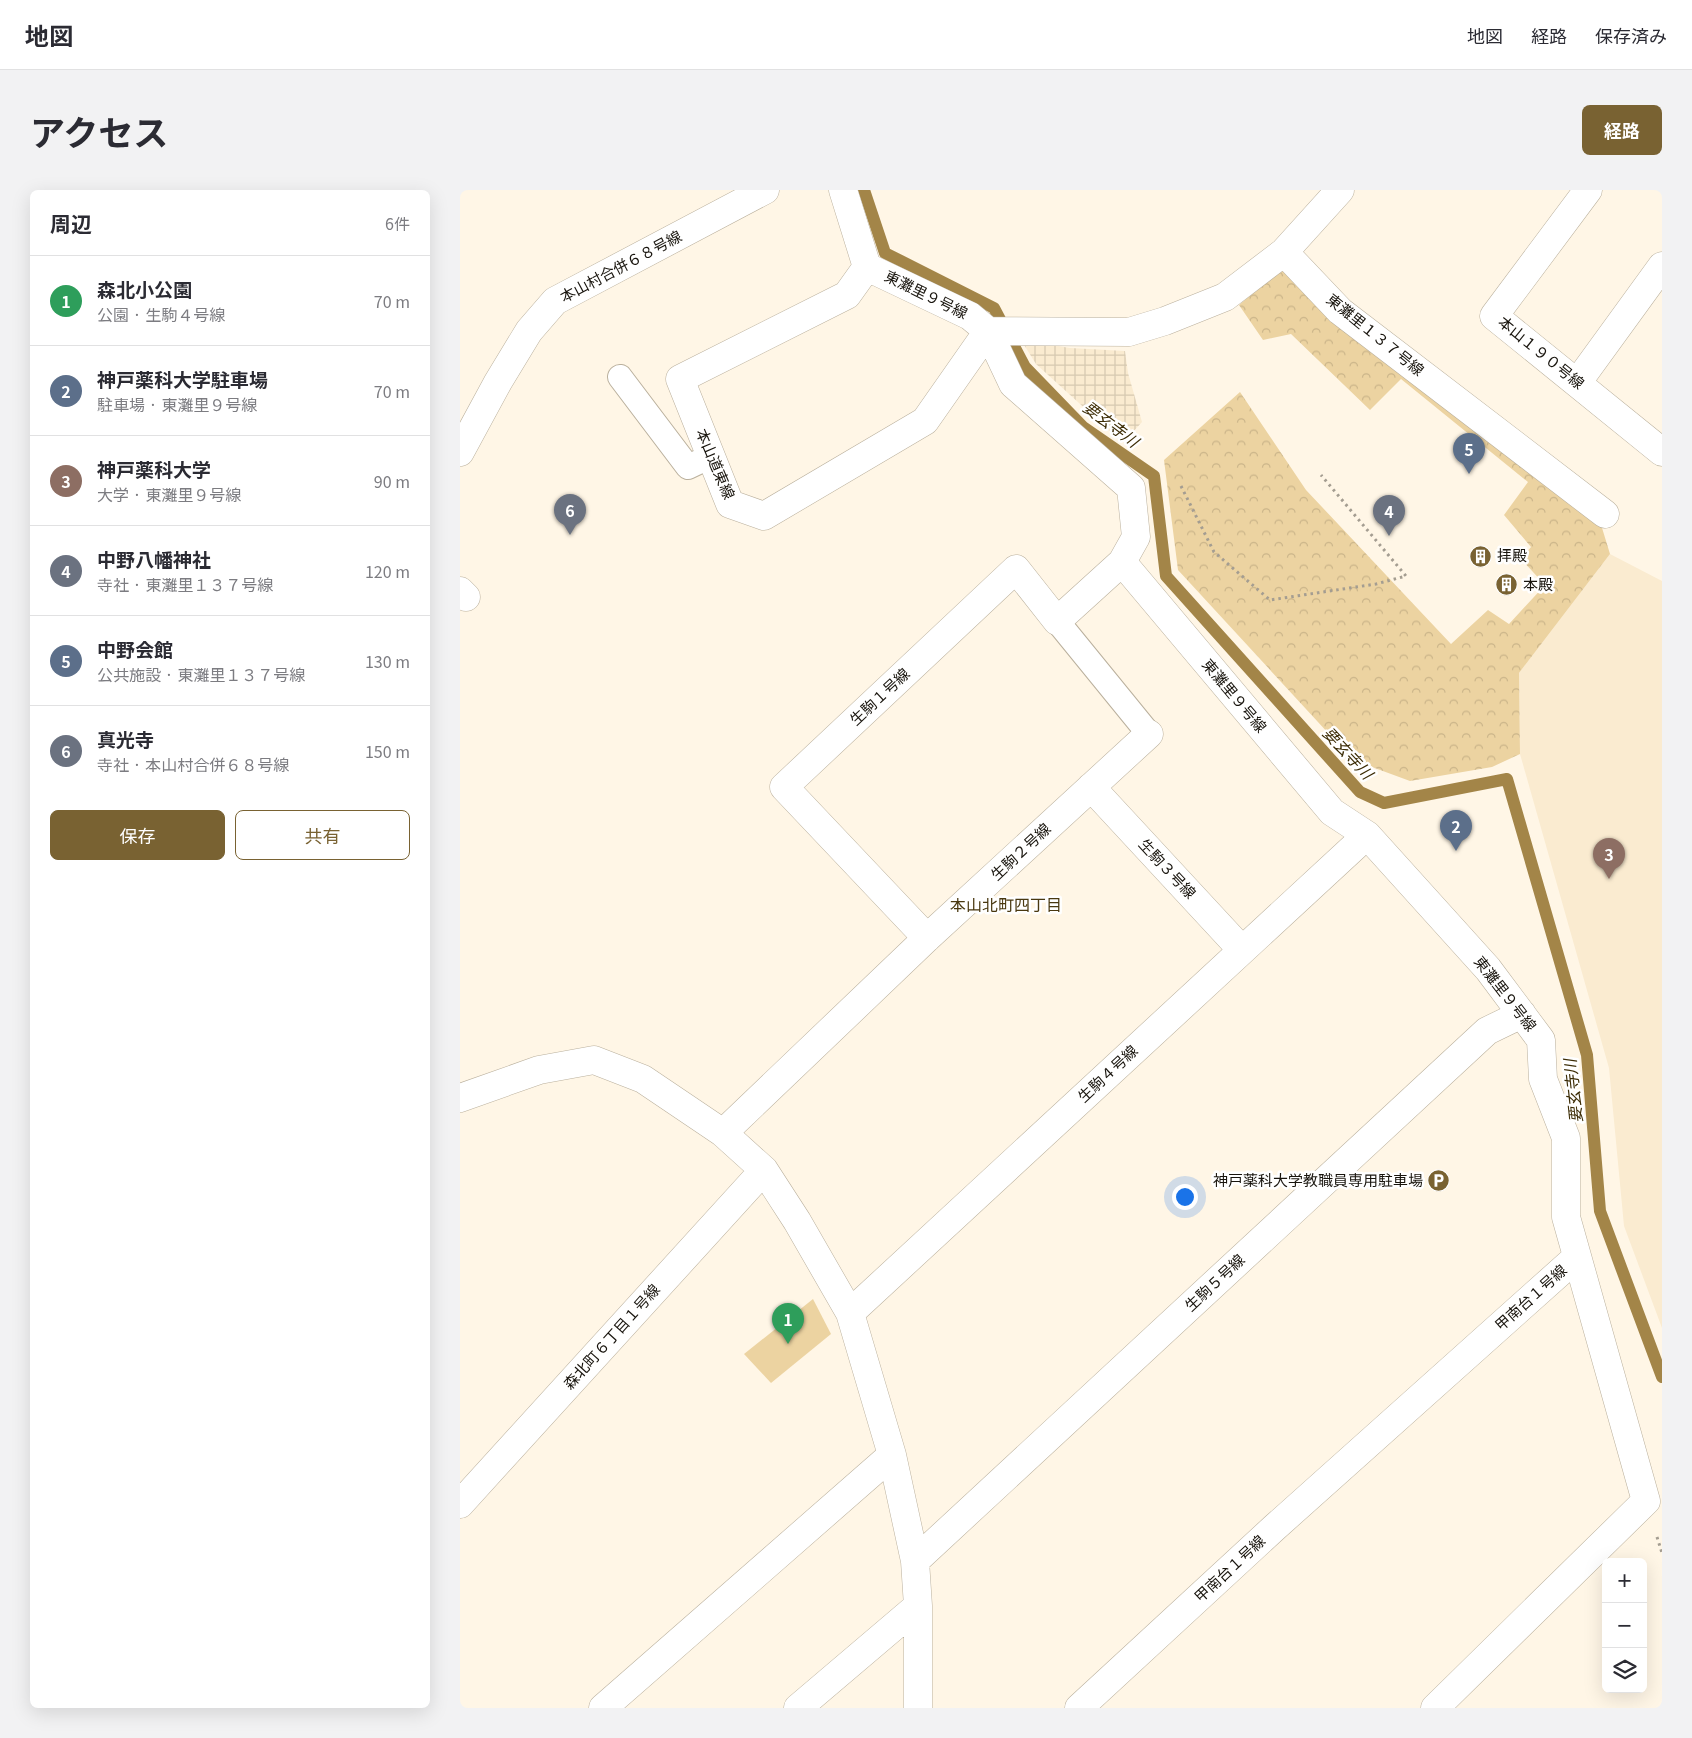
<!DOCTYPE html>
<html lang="ja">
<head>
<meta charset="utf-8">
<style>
  body { margin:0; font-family:Georgia,"Noto Sans JP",serif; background:#f2f2f3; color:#2b2b33 }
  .controls { position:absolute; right:15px; bottom:15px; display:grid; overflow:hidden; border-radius:8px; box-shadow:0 5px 20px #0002 }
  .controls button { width:45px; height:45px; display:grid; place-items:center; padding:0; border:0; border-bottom:1px solid #e1e1e2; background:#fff; color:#2b2b33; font:25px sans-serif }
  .you { position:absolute; left:724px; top:1006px; width:18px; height:18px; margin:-12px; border:4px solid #fff; border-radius:50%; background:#1a73e8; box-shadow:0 0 0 8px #1a73e833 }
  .badge { display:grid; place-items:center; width:32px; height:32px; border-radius:50%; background:#796232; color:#fff; font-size:16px; font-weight:700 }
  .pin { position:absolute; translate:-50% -41px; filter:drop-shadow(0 1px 2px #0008) }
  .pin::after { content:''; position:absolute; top:26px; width:18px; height:15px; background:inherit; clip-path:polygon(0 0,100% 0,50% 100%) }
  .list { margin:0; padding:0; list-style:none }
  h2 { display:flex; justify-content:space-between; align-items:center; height:65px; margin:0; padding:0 20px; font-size:21px }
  h2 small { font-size:16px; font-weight:400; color:#7c7c81 }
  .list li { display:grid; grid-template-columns:32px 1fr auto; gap:15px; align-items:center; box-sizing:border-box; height:90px; padding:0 20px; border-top:1px solid #e1e1e2 }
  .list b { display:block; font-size:19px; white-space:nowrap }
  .list p { margin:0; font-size:16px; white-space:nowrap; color:#7c7c81 }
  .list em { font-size:16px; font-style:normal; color:#7c7c81 }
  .actions { display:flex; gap:10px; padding:15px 20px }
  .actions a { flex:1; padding:11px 0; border:1px solid #796232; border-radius:8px; text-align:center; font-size:18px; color:#796232 }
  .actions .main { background:#796232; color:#fff }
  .icon { flex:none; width:28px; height:28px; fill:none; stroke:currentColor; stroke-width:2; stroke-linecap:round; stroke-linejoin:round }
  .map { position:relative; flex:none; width:1202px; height:1518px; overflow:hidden; border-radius:8px }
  header { display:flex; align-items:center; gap:30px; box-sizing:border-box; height:70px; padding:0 25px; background:#fff; border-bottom:1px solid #e1e1e2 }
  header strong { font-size:24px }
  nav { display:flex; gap:28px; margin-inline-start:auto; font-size:18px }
  .intro { display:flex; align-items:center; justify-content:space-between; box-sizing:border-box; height:120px; padding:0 30px }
  h1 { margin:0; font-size:35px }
  .button { padding:12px 22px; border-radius:8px; background:#796232; color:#fff; font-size:18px; font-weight:700 }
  main { display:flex; gap:30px; padding:0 30px }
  aside { flex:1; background:#fff; border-radius:8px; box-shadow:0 5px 20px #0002 }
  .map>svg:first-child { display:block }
  .built { fill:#faebd0 }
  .industrial { fill:url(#industrial-grid) }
  .green { fill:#ecd3a1 }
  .forest { fill:url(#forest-crowns) }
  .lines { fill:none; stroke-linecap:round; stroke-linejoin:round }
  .stream { stroke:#a38548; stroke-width:12 }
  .service-casing { stroke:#bab09d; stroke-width:26 }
  .minor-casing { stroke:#bab09d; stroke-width:29 }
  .path { stroke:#a49d91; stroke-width:3; stroke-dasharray:2.5 4; stroke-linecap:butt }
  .service { stroke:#fff; stroke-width:24 }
  .minor { stroke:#fff; stroke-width:28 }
  .labels { text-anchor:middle; stroke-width:5; stroke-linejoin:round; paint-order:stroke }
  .street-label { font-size:15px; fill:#18140d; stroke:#fff }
  .poi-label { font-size:15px; fill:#18140d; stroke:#fff; text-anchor:start }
  .water-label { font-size:16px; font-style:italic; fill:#3c2c05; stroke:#fff }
  .neighbourhood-label { font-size:16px; fill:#493810; stroke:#fff }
</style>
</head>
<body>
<header>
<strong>地図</strong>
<nav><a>地図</a><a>経路</a><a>保存済み</a></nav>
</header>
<div class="intro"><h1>アクセス</h1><a class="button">経路</a></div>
<main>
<aside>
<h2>周辺<small>6件</small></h2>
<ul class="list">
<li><span class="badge" style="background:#2e9e5b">1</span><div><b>森北小公園</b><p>公園 · 生駒４号線</p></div><em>70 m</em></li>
<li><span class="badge" style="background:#5c6f8a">2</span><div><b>神戸薬科大学駐車場</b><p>駐車場 · 東灘里９号線</p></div><em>70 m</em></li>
<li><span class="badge" style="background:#8d6e63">3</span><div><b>神戸薬科大学</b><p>大学 · 東灘里９号線</p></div><em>90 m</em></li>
<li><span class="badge" style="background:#6b7280">4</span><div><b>中野八幡神社</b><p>寺社 · 東灘里１３７号線</p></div><em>120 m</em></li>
<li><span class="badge" style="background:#5c6f8a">5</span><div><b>中野会館</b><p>公共施設 · 東灘里１３７号線</p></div><em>130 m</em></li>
<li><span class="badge" style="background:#6b7280">6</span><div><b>真光寺</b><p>寺社 · 本山村合併６８号線</p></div><em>150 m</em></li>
</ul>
<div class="actions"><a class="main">保存</a><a>共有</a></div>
</aside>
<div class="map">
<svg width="1202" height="1518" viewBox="0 0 1202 1518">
  <defs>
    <pattern id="industrial-grid" width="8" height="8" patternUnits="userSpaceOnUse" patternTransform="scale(1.25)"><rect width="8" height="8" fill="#faebd0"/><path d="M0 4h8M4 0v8" fill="none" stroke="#d6c9b1"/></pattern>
    <pattern id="forest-crowns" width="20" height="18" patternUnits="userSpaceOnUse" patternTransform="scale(1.25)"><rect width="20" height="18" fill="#ecd3a1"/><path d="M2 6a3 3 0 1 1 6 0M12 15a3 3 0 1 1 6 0" fill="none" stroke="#cab489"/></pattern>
  </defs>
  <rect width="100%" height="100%" fill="#fff6e6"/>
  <path class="built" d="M 1150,364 L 1202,391 L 1202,1138 L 1164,1036 L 1149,878 L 1060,564 L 1059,483 Z"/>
  <path class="industrial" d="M 561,150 L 610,158 L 665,161 L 668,183 L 682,232 L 663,253 L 576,174 Z"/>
  <path class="green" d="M 353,1109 L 371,1144 L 311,1193 L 284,1164 Z"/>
  <path class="forest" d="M 825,76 L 1139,328 L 1150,364 L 1059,483 L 1060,564 L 1032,577 L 950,591 L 893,570 L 718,380 L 704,270 L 780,202 L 846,300 L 991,454 L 1028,420 L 1049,434 L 1085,395 L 1061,369 L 1071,357 L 1044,325 L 1068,292 L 941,189 L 910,220 L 831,144 L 803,150 L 779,115 Z"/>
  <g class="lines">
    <path class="stream" d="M 404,0 L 425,63 L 534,118 L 565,177 L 623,237 L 694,286 L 706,386 L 900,602 L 924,613 L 1047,589 L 1127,865 L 1140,1021 L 1202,1187"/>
    <defs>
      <path id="service" d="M 160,187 L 228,277 L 251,266
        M 597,431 L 689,544"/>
      <path id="minor" d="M 383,0 L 407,77 L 510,126 L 528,141 L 553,194 L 671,298 L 676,347 L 662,372 L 597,431 L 556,379 L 324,597 L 467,748
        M 1128,0 L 1034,126 L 1202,262
        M 824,62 L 880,0
        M 407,77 L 387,105 L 220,189 L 270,314 L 304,326 L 465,231 L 528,141 L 669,142 L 705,131 L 765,107 L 824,62 L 880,121 L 1145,324
        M 1117,193 L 1202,76
        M 0,262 L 38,192 L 69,141 L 95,111 L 305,0
        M 662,372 L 872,622 L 907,645 L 1028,779 L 1081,850 L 1083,889 L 1106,948 L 1106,1027 L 1186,1311 L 975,1518
        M 0,401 L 6,407
        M 631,597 L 782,760
        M 0,908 L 79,880 L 134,870 L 183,889 L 263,943 L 304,980 L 337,1031 L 390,1123 L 432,1265 L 455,1371 L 458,1416 L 458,1518
        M 263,943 L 467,748 L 689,544
        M 390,1123 L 907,645
        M 0,1314 L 304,980
        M 455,1371 L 1027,841 L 1062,824
        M 143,1518 L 432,1265
        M 338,1518 L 458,1416
        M 619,1518 L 814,1338 L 1117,1067"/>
    </defs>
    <use href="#service" class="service-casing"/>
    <use href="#minor" class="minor-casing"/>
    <path class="path" d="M 721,296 L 754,362 L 810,410 L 916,394 L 946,386 L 861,285
      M 1197,1347 L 1202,1363"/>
    <use href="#service" class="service"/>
    <use href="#minor" class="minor"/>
  </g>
  <defs>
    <symbol id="building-disc" viewBox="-11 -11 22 22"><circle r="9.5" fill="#796232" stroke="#fff"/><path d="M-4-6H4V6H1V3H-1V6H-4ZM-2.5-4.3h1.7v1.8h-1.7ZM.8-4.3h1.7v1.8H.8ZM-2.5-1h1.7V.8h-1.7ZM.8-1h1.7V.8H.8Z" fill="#fff"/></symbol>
    <symbol id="parking-disc" viewBox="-11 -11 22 22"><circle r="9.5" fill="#796232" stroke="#fff"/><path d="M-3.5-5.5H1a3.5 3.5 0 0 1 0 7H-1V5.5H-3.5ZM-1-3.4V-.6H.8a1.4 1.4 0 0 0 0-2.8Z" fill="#fff"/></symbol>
  </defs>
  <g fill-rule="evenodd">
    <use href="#building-disc" x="1008" y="354" width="25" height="25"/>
    <use href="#building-disc" x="1034" y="382" width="25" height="25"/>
    <use href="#parking-disc" x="966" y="978" width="25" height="25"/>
  </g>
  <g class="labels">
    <g class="street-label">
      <text transform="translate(161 77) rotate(-28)" y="5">本山村合併６８号線</text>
      <text transform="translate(466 105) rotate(26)" y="5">東灘里９号線</text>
      <text transform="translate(915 145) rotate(39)" y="5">東灘里１３７号線</text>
      <text transform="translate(1081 163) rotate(39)" y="5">本山１９０号線</text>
      <text transform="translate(255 274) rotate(67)" y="5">本山道東線</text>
      <text transform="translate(774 506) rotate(50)" y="5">東灘里９号線</text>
      <text transform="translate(420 507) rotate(-43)" y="5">生駒１号線</text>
      <text transform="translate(561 662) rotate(-43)" y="5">生駒２号線</text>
      <text transform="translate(707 679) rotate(47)" y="5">生駒３号線</text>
      <text transform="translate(1045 804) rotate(52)" y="5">東灘里９号線</text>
      <text transform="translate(648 884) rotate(-43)" y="5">生駒４号線</text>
      <text transform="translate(755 1093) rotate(-43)" y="5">生駒５号線</text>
      <text transform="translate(1071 1108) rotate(-42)" y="5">甲南台１号線</text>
      <text transform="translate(152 1147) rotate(-48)" y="5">森北町６丁目１号線</text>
      <text transform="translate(770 1379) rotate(-43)" y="5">甲南台１号線</text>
    </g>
    <g class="poi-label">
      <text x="1037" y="371">拝殿</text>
      <text x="1063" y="400">本殿</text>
      <text x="963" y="996" text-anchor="end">神戸薬科大学教職員専用駐車場</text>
    </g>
    <g class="water-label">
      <text transform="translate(651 234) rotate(37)" y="6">要玄寺川</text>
      <text transform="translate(888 563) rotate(47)" y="6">要玄寺川</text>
      <text transform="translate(1113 901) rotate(-96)" y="6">要玄寺川</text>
    </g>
    <g class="neighbourhood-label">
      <text x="546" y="721">本山北町四丁目</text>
    </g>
  </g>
</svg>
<div class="controls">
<button>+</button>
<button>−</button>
<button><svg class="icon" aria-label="layers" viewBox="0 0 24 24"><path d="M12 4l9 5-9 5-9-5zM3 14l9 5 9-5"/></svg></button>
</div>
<div class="you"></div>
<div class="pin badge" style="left:328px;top:1154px;background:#2e9e5b">1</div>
<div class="pin badge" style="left:996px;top:661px;background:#5c6f8a">2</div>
<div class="pin badge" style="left:1149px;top:689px;background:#8d6e63">3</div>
<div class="pin badge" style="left:929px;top:346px;background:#6b7280">4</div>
<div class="pin badge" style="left:1009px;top:284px;background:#5c6f8a">5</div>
<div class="pin badge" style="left:110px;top:345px;background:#6b7280">6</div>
</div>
</main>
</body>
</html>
